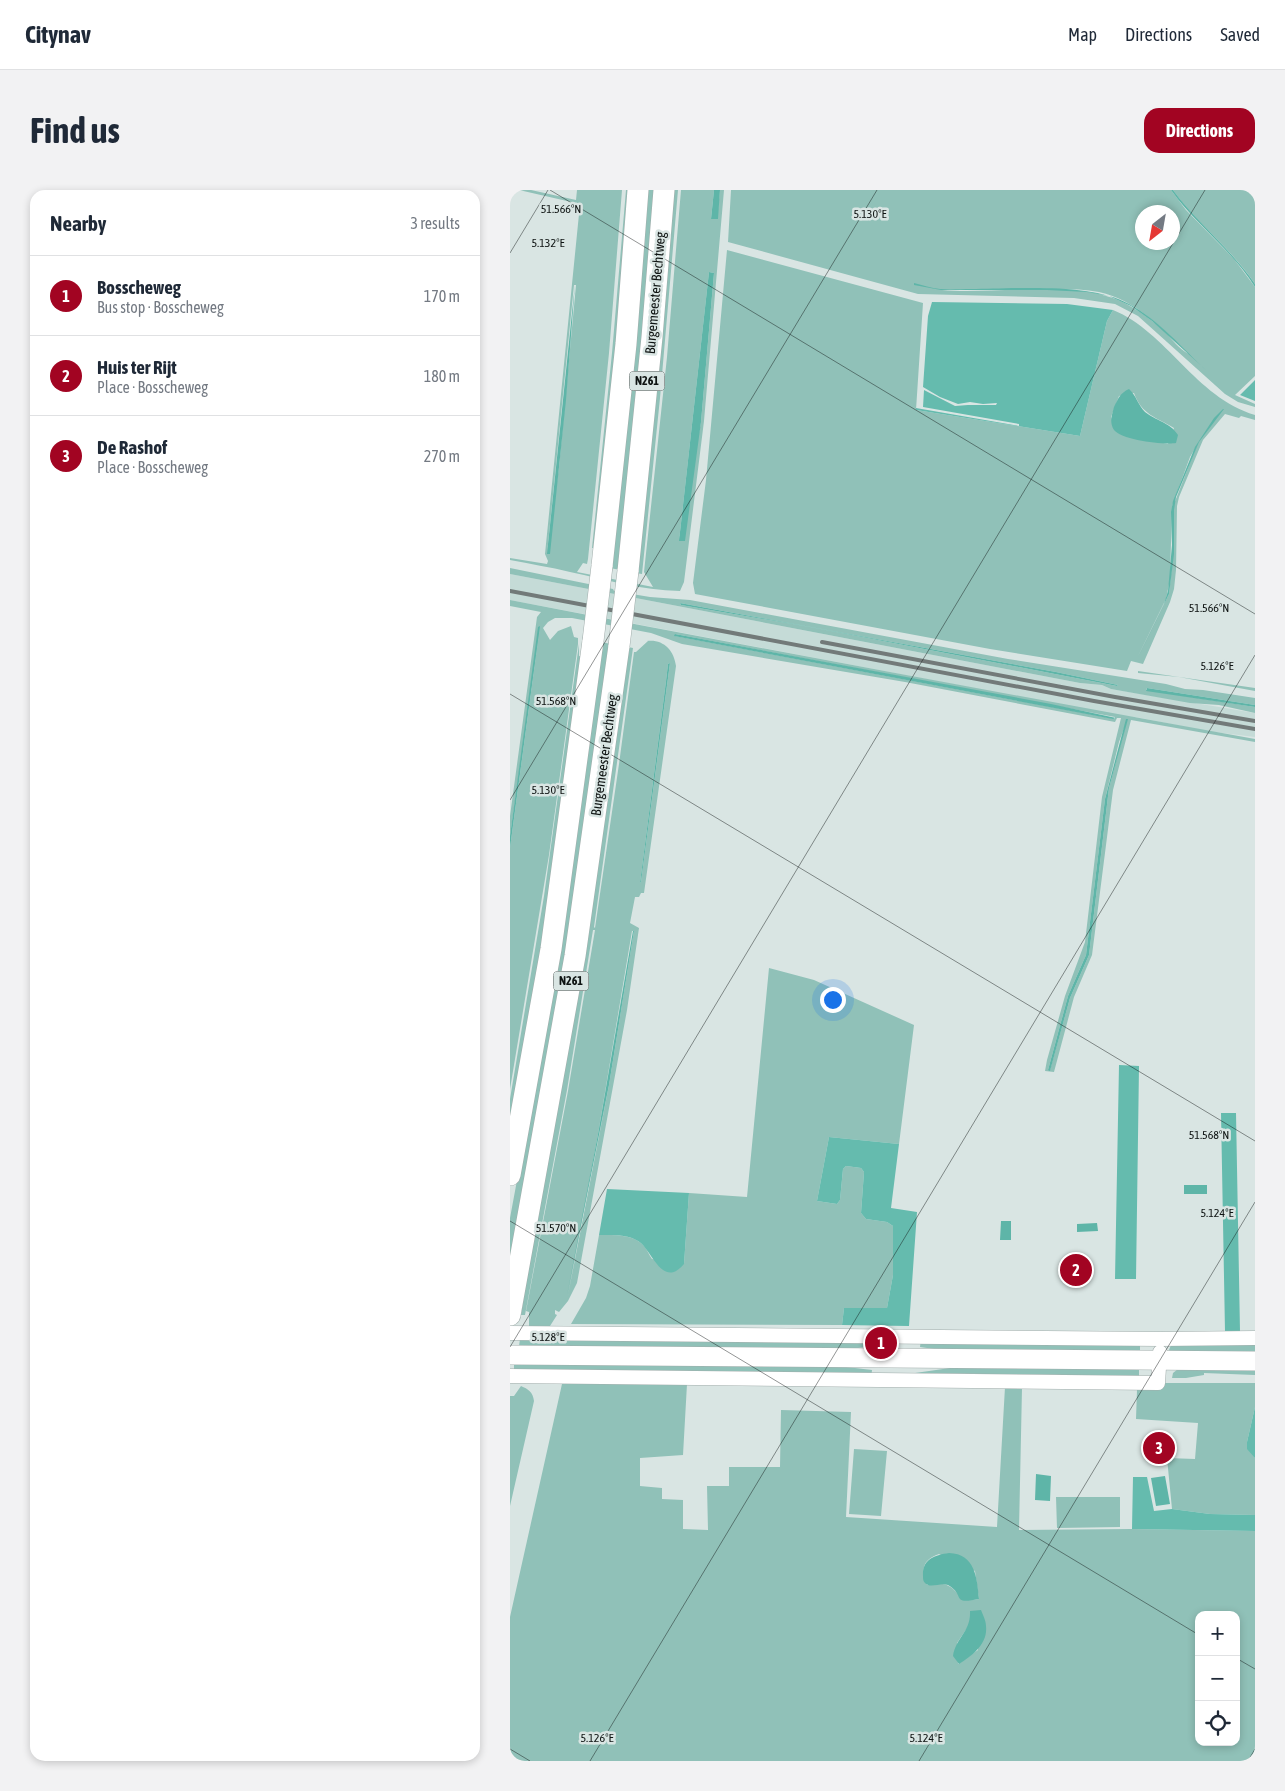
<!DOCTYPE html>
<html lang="en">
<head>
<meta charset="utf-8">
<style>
  body { margin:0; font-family:"Asap Condensed",sans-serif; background:#f2f2f3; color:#1f2937 }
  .controls { position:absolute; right:15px; bottom:15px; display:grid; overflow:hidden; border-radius:10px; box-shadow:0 2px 8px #0003 }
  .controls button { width:45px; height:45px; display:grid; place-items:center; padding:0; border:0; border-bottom:1px solid #e0e1e3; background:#fff; color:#1f2937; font:25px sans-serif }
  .compass { position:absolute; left:625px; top:15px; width:45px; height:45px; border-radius:50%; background:#fff; box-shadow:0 2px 8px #0003; rotate:211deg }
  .you { position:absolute; left:322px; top:809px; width:18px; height:18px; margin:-12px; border:4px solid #fff; border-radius:50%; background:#1a73e8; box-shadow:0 0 0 8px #1a73e833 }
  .badge { display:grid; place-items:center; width:32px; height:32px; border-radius:50%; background:#a20422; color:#fff; font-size:16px; font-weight:700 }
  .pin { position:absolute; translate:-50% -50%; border:2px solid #fff; box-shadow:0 1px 5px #0006 }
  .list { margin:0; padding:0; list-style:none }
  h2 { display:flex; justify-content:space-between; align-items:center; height:65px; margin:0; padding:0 20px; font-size:21px }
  h2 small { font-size:16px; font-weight:400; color:#747a83 }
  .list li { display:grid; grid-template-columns:32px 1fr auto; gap:15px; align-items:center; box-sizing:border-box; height:80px; padding:0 20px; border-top:1px solid #e0e1e3 }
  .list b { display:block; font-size:19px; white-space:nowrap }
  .list p { margin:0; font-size:16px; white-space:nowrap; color:#747a83 }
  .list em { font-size:16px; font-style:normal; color:#747a83 }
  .icon { flex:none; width:28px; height:28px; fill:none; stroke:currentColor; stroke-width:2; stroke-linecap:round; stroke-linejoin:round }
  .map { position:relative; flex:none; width:745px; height:1571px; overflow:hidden; border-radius:15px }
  header { display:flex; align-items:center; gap:30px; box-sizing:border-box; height:70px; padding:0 25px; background:#fff; border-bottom:1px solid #e0e1e3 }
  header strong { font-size:24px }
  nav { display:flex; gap:28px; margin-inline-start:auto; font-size:18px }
  .intro { display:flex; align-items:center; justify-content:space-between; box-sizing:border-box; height:120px; padding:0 30px }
  h1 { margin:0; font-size:35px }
  .button { padding:12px 22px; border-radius:15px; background:#a20422; color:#fff; font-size:18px; font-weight:700 }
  main { display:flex; gap:30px; padding:0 30px }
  aside { flex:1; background:#fff; border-radius:15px; box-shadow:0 2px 8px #0003 }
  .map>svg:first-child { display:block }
  .built { fill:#c5dbd7 }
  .green { fill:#90c1b8; fill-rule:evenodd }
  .forest { fill:#65bbae }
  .water { fill:#5eb5a8 }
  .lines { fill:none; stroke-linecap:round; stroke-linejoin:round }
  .minor-casing { stroke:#a1adab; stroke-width:15 }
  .secondary-casing { stroke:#a1adab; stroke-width:20 }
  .primary-casing { stroke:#a1adab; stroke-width:22 }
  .minor { stroke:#fff; stroke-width:14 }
  .secondary { stroke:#fff; stroke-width:19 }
  .primary { stroke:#fff; stroke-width:21 }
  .rail { stroke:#727a79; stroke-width:4 }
  .primary-bridge-casing { stroke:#a1adab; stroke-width:22; stroke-linecap:butt }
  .primary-bridge { stroke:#fff; stroke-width:21 }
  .ticks { fill:none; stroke:#0f1413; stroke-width:1; stroke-opacity:0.45 }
  .labels { text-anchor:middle; stroke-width:5; stroke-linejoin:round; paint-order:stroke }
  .shield { fill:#d9e5e3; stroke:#4c5351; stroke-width:1 }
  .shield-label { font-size:12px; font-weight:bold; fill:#0f1413 }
  .street-label { font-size:14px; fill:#0f1413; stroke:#d9e5e3 }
  .ticks-label { font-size:12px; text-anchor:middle; fill:#0f1413; stroke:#d9e5e3; stroke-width:5; stroke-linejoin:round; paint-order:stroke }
</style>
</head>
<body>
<header>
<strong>Citynav</strong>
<nav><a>Map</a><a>Directions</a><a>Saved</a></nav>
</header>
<div class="intro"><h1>Find us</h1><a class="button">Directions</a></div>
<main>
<aside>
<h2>Nearby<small>3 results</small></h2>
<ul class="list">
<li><span class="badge">1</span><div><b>Bosscheweg</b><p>Bus stop · Bosscheweg</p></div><em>170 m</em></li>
<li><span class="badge">2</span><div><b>Huis ter Rijt</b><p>Place · Bosscheweg</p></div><em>180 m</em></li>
<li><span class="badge">3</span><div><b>De Rashof</b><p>Place · Bosscheweg</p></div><em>270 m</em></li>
</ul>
</aside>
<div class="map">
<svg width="745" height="1571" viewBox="0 0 745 1571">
  <rect width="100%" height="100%" fill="#d9e5e3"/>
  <path class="built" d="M 0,384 L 570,493 L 592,495 L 601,499 L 745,523 L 745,547 L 696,541 L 631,528 L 606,525 L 0,410 Z"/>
  <path class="green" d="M 9,0 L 21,0 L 66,10 L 67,0 L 112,0 L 99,163 L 78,369 L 77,374 L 73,373 L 67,382 L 143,397 L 134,382 L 157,167 L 171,0 L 204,0 L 201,29 L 207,29 L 210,0 L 214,0 L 194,231 L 174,392 L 170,401 C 130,400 98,390 60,382 C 40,377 20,374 0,370 L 0,368 L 37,374 L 38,371 L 35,364 L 70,14 ZM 199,82 L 204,83 L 191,232 L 169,351 ZM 64,95 L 66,95 L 49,277 L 37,364 Z
    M 116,0 L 121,0 L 87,358 L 82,358 L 102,163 Z
    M 136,0 L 146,0 L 110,380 L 100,378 Z
    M 162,0 L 168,0 L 150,208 L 132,384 L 125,383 Z
    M 221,0 L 661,0 L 676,20 L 724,69 L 745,97 L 745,186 L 725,205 L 745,214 L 745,217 L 728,212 L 715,204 L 628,126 L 605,114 L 564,108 L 408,104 L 218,52 ZM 632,22 L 662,22 L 662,52 L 632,52 ZM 527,99 C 547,100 569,98 589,102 C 626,110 653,139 679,164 C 669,159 662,149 654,141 C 644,132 632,123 620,116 C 572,87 488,105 432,100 Z
    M 663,0 L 745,0 L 745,94 C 722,59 687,34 663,0 Z
    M 217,60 L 413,113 L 406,220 L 570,246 L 597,131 L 603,120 C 657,142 685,207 745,225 L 745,230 L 731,226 L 729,228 L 715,224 L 693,250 L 669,307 L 667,316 L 666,380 L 664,399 L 660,412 L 633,474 L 621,471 L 617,481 L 480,459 L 185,404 L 183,393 L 196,290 ZM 624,203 C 632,225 646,227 664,238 L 658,254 L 610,244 L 601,227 L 609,206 ZM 687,255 L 664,314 L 664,356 L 659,404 L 627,468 L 656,409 L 660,389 L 662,316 L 680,267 Z
    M 0,378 L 103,399 L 104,401 L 140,407 L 180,410 L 498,469 L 656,494 L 675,499 L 693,500 L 745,508 L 745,515 L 637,498 L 636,500 L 745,517 L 745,523 L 709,515 L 680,513 L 601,499 L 592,495 L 570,493 L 0,384 ZM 170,413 L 546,482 L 608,495 L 607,496 L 300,437 L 171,415 Z
    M 0,410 C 248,458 497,504 745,549 L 745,552 L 621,530 L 603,600 L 582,765 L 564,807 L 544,882 L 535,881 L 537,870 L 555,806 L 575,752 L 592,607 L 611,528 L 607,528 L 605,532 L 395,492 L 172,454 L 141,443 L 62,428 L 45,428 L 38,432 L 33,438 L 40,450 L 48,441 L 61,436 L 64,447 L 68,448 L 68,454 L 39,665 L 0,899 L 0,658 L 30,436 L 0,646 L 0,626 L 27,427 L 31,422 L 0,416 ZM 165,444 L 605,527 L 605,529 L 165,446 ZM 617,530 L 599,598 L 579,765 L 560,808 L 540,880 L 538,880 L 558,806 L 576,765 L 595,609 L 609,552 Z
    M 137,451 C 153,449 164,460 166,476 L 134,703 L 131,703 L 129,707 L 125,707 L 120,733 L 129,738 L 117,820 L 67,1093 L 58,1111 L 49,1122 L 45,1120 L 45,1124 L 47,1125 L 40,1136 L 19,1136 L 19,1122 L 16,1121 L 58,901 L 85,740 L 83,740 L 57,900 L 15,1125 L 11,1125 L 118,457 L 123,458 L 84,737 L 85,738 L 109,574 L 124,462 L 126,462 L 138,451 ZM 160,473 L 131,692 L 130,693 L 156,491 L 158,474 ZM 122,741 L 124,741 L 99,895 L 58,1105 L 88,944 Z
    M 91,452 L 101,454 L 58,753 L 0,1081 L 0,1028 L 13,958 Z
    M 69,454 L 69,466 L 73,467 L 46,666 L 0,942 L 0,909 L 34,706 Z
    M 628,481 L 745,498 L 745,501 L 669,487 L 628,483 Z
    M 259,778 L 304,790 L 404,835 L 389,954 L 319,947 L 307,1011 L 327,1014 L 330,1010 L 333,979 L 336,976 L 351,978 L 354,982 L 351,1023 L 356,1029 L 377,1032 L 383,1036 L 383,1085 L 377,1118 L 334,1118 L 332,1135 L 61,1134 L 76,1108 L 80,1096 L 89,1045 C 103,1045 123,1044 133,1055 C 137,1059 139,1065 142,1069 L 174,1074 L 179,1003 L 237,1007 Z
    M 10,1149 L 369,1149 L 369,1155 L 334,1160 L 9,1156 Z
    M 411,1149 L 630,1154 L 630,1163 L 445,1162 L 410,1157 Z
    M 745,1153 L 745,1164 L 661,1163 L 659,1160 L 661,1155 Z
    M 0,1173 L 328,1176 L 362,1180 L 361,1188 L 4,1182 L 4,1175 L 0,1174 Z
    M 447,1177 L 629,1178 L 629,1186 L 405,1183 Z
    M 668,1179 L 745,1179 L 745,1185 L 694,1183 L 694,1185 L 676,1188 L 662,1188 L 663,1183 Z
    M 656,1193 L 745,1193 L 745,1217 L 737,1252 L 745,1268 L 745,1325 L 700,1324 L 662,1319 L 657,1268 L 685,1269 L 688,1233 L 626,1229 L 627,1200 Z
    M 52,1194 L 177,1194 L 173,1265 L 130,1268 L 130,1296 L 152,1298 L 152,1309 L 173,1310 L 173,1339 L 198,1340 L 197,1296 L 219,1296 L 219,1277 L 270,1277 L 271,1220 L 341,1222 L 336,1327 L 487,1337 L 495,1197 L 512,1198 L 509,1340 L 622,1339 L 745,1341 L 745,1571 L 0,1571 L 0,1427 ZM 429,1364 L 465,1381 L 469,1409 C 447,1414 449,1397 433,1394 C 428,1392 422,1395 417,1395 C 411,1379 412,1370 429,1364 ZM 461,1421 L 468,1460 L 448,1474 L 447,1453 L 461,1432 ZM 689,1425 L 726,1425 L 726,1552 L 689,1552 Z
    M 11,1196 C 18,1199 23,1202 24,1211 L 0,1316 L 0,1206 L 4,1206 Z
    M 344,1259 L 377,1261 L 371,1326 L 339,1324 Z
    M 546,1307 L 610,1307 L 610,1337 L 547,1338 Z"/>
  <path class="forest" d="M 422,112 L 557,114 L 603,120 L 597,131 L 570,246 L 406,220 L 406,218 L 509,236 L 509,234 L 413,217 L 414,200 L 445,216 L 458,215 L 486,215 L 487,213 L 473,214 L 460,212 L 448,214 L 430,207 L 413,197 L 418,126 Z
    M 745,190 L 745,211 L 730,205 Z
    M 609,875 L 629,876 L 626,1089 L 605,1089 Z
    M 711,923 L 726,923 L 730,1141 L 715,1141 Z
    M 319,947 L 389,954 L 381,1018 L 407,1022 L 399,1136 L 332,1135 L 334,1118 L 377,1118 L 383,1085 L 383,1036 L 377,1032 L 356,1029 L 351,1023 L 354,982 L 351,978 L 336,976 L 333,979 L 330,1010 L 327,1014 L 307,1011 Z
    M 97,999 L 179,1003 L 174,1074 C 152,1100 142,1059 128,1051 C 117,1044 102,1045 89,1045 Z
    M 745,1217 L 745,1268 L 737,1259 L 737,1252 Z
    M 623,1287 L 637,1287 L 644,1321 L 662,1319 L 700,1324 L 745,1325 L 745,1341 L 622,1339 Z"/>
  <path class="water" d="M 204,0 L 210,0 L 208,29 L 201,29 Z
    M 661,0 L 663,0 C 688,34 721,59 745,94 L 745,97 C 722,60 686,35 661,0 Z
    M 199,82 L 204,83 L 191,232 L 175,351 L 169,351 Z
    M 404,93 C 413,95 421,98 430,99 C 440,100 451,99 461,99 C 505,99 580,92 619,114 C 649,130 672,158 697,181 L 642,131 L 621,116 L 599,106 L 577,102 L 537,100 L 431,100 L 404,95 Z
    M 65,94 L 56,210 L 40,364 L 37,364 Z
    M 619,199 C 626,205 628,215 635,222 C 646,231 660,232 668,245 L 666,253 C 653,255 612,250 604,240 C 599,232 602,225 604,217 C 608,209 610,203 619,199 Z
    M 713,219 L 714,219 L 689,252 L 666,307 L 664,320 L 664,364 L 659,404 L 628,468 L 654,414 L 658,401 L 662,355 L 661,322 L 663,311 L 685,257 L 704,228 Z
    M 170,413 L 546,482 L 608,495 L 607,496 L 300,437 L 171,415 Z
    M 30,436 L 0,658 L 0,646 L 28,437 Z
    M 165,444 L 541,514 L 606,528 L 603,529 L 164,446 Z
    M 160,473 L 131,692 L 130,693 L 156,491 L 158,474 Z
    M 637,498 L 745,515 L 745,517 L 636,501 Z
    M 616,529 L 618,529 L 599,598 L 579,765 L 560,808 L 540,881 L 538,880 L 558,806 L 576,765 L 595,609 Z
    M 123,741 L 124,741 L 99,895 L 57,1105 L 88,944 Z
    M 674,995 L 697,995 L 697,1004 L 674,1004 Z
    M 491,1031 L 501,1031 L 501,1050 L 490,1050 Z
    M 587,1033 L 588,1041 L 567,1042 L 567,1034 Z
    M 526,1284 L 541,1286 L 540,1311 L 525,1310 Z
    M 655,1286 L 660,1314 L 646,1316 L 641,1288 Z
    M 439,1363 C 465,1364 467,1387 469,1409 C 440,1415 456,1405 438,1395 C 430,1392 421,1399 415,1393 C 413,1391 413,1389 413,1386 C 412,1369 425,1365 439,1363 Z
    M 471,1420 C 473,1425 476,1431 476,1436 C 478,1454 462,1466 449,1474 L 443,1466 C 446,1447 461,1442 460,1421 Z"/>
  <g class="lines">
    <defs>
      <path id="minor" d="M 0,1143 L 650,1149 L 745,1148
        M 0,1186 L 648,1193 L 650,1162"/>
      <path id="secondary" d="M 0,1165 L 745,1171"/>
      <path id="primary" d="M 92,376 L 116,154 L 128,0
        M 118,381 L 142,147 L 154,0
        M 0,985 L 41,759 L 83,451
        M 0,1125 L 65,766 L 109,456"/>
    </defs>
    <use href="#minor" class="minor-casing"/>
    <use href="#secondary" class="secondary-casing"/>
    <use href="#primary" class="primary-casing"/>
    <use href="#minor" class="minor"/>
    <use href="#secondary" class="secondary"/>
    <use href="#primary" class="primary"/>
    <path class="rail" d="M 0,401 L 584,511 L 745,539
      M 312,452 L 605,507 L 745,531"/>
    <defs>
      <path id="primary-bridge" d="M 83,451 L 92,376
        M 109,456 L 118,381"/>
    </defs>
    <use href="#primary-bridge" class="primary-bridge-casing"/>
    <use href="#primary-bridge" class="primary-bridge"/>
  </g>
  <path class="ticks" d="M 40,0 L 745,424M 0,63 L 38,0M 0,504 L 745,951M 0,610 L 367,0M 0,1031 L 689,1445M 0,1157 L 695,0M 726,1468 L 745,1479M 0,1559 L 20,1571M 80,1571 L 745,465M 409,1571 L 745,1012M 738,1571 L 745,1559"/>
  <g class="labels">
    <g class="shield">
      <rect x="119.5" y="181.5" width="35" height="19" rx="4"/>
      <rect x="43.5" y="781.5" width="35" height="19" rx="4"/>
    </g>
    <g class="shield-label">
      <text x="137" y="195">N261</text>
      <text x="61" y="795">N261</text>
    </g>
    <g class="street-label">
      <text transform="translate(145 103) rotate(-85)" y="5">Burgemeester Bechtweg</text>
      <text transform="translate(94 565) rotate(-82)" y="5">Burgemeester Bechtweg</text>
    </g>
  </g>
  <g class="ticks-label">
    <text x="51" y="23">51.566°N</text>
    <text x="360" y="28">5.130°E</text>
    <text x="38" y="57">5.132°E</text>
    <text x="699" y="422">51.566°N</text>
    <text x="707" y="480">5.126°E</text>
    <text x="46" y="515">51.568°N</text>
    <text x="38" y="604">5.130°E</text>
    <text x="699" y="949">51.568°N</text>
    <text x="707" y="1027">5.124°E</text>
    <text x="46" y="1042">51.570°N</text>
    <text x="38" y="1151">5.128°E</text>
    <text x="87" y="1552">5.126°E</text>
    <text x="416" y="1552">5.124°E</text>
  </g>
</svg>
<div class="controls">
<button>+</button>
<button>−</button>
<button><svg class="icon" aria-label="locate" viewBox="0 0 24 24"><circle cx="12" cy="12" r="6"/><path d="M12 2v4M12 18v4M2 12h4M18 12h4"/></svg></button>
</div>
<svg class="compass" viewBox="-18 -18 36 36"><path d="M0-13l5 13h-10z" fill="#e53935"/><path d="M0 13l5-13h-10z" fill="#747a83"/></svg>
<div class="you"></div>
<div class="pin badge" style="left:371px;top:1153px">1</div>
<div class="pin badge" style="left:566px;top:1080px">2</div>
<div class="pin badge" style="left:649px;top:1258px">3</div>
</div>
</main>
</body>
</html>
